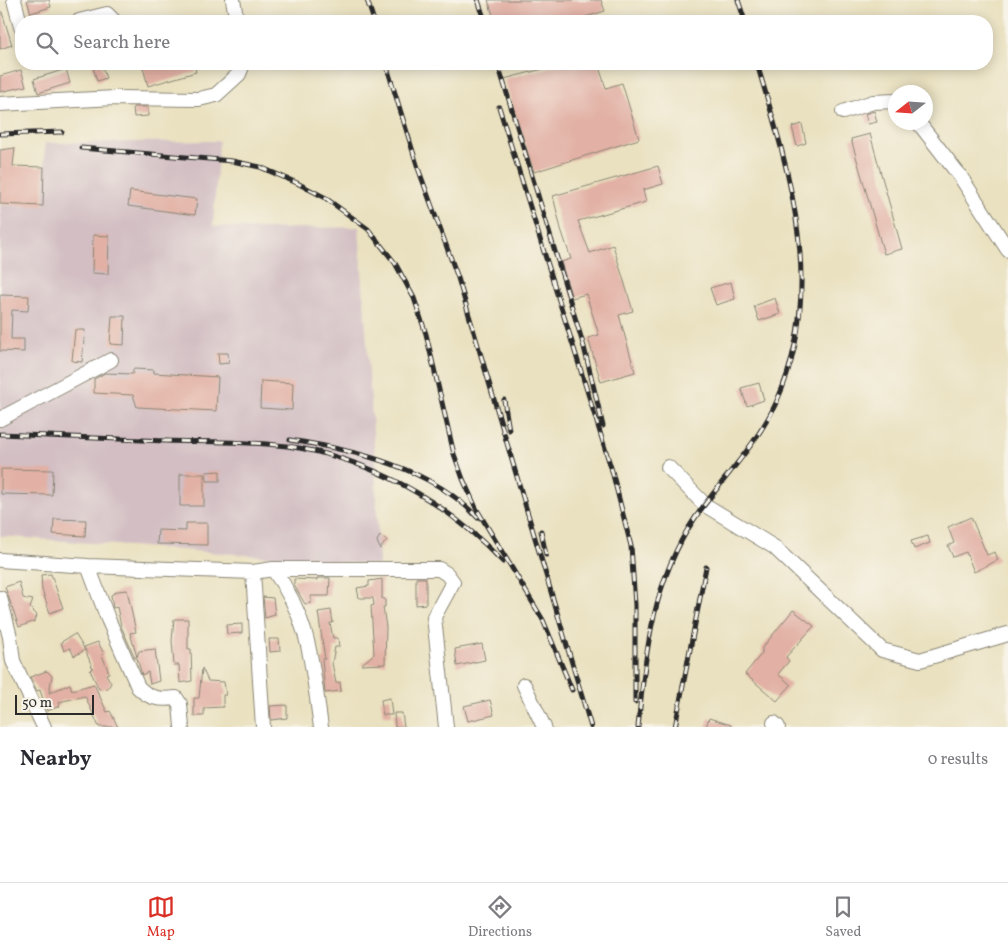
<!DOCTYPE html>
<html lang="en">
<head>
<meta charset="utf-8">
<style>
  body { margin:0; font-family:Vollkorn,serif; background:#f7f7f7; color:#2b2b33 }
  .compass { position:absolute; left:888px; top:85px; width:45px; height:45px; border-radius:50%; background:#fff; box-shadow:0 2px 12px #0003; rotate:253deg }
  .scale { position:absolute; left:15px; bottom:12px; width:79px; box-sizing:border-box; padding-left:5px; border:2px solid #2b2b2b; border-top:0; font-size:14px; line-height:18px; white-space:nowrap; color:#2b2b2b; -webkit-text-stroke:4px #f7f3e8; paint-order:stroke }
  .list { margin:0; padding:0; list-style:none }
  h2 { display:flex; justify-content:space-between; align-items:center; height:65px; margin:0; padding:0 20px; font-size:21px }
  h2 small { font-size:16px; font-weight:400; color:#7c7c81 }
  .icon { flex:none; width:28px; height:28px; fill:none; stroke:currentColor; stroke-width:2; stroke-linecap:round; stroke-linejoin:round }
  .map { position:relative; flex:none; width:1008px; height:727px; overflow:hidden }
  .search { position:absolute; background:#fff; box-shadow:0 2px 12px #0003; left:15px; right:15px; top:15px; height:55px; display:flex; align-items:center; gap:12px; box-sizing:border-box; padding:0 18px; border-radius:20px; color:#7c7c81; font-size:19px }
  .sheet { height:155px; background:#fff }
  nav { display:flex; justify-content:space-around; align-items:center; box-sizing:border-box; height:70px; border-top:1px solid #e1e1e2; background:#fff; font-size:14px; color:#7c7c81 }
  nav a { display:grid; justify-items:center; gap:2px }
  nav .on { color:#d93025 }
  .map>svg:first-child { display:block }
  .industrial { fill:#d2bec3 }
  .building { fill:#e2b0a4 }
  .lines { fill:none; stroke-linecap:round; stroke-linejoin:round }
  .minor-casing { stroke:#8a8676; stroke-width:16 }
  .minor { stroke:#fff; stroke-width:14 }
  .rail-casing { stroke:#2b2b2b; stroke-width:5 }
  .rail { stroke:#f7f3e8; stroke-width:3; stroke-dasharray:9; stroke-linecap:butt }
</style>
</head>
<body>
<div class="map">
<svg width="1008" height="727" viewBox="0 0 1008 727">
  <rect width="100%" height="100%" fill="#f7f3e8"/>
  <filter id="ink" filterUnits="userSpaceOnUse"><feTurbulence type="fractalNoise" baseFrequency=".02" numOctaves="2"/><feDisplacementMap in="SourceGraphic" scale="10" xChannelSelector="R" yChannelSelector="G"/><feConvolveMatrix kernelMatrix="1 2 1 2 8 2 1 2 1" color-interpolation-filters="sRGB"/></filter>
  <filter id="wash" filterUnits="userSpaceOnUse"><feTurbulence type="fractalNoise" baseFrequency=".0096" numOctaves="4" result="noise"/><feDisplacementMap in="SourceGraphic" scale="20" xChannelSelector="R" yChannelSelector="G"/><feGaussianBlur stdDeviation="1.12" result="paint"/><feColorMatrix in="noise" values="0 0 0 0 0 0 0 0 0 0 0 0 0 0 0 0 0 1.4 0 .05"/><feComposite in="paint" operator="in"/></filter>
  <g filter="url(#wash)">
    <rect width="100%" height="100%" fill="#eae1c0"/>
    <path class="industrial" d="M 219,141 L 213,226 L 260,229 L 359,227 L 375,460 L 379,565 L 0,536 L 0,205 L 44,206 L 45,143 Z"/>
    <g id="blocks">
      <path class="building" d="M 27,0 L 49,0 L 51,7 L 31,13 Z
        M 488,0 L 601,0 L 605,11 L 573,21 L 495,21 Z
        M 0,12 L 2,12 L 12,45 L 0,49 Z
        M 92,64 L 101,64 L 106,78 L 97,81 Z
        M 142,64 L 194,64 L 196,72 L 148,86 Z
        M 562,64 L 598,64 L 606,88 L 622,83 L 639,139 L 534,172 L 504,79 Z
        M 66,69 L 70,83 L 38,93 L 34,79 Z
        M 21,70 L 26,86 L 0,92 L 0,76 Z
        M 133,107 L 148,107 L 148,116 L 134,117 Z
        M 874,111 L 877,122 L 868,124 L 865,114 Z
        M 802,124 L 806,143 L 797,146 L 792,127 Z
        M 870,134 L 902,249 L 884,254 L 851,139 Z
        M 15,148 L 13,166 L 44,167 L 43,206 L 0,204 L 0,150 Z
        M 658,166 L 663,184 L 643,190 L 646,202 L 578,221 L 590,253 L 613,245 L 633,311 L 619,315 L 635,372 L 601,382 L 588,338 L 599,335 L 586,294 L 572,298 L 561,262 L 571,259 L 561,229 L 553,196 Z
        M 130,191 L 197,199 L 195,215 L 128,206 Z
        M 93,235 L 109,236 L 108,274 L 92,273 Z
        M 731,282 L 735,299 L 716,305 L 710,288 Z
        M 0,295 L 29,296 L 28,311 L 12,310 L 11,339 L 24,339 L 24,352 L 0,351 Z
        M 775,298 L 780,314 L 759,321 L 754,306 Z
        M 112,316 L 125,316 L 124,345 L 110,344 Z
        M 75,330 L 85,330 L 82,362 L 72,361 Z
        M 218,353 L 228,353 L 229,363 L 219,364 Z
        M 133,369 L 154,370 L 154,373 L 218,377 L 216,411 L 137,407 L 133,395 L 94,393 L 94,379 L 105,373 L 133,374 Z
        M 261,381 L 293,383 L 292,410 L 260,408 Z
        M 759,383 L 764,400 L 747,406 L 741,388 Z
        M 1,469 L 53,470 L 52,495 L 1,494 Z
        M 220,471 L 220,481 L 207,481 L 206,472 Z
        M 180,474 L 204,474 L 204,506 L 180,506 Z
        M 971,517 L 987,555 L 995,552 L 998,560 L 974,572 L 966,552 L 953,557 L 948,546 L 954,543 L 948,527 Z
        M 54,519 L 86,520 L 85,536 L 53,534 Z
        M 186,523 L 207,523 L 207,545 L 157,544 L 158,530 L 186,531 Z
        M 380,536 L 387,540 L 380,549 L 377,541 Z
        M 928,536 L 930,543 L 914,549 L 911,541 Z
        M 51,574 L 63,608 L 50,613 L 42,590 L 41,575 Z
        M 317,578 L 330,578 L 329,596 L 311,596 L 311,603 L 305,604 L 294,585 L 294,579 L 317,580 Z
        M 416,578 L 426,578 L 426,604 L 416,605 Z
        M 382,579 L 382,599 L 385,599 L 385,607 L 383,607 L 386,627 L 385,664 L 361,665 L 374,654 L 371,606 L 374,605 L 373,598 L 359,598 L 357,588 L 369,586 L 369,581 Z
        M 19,582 L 23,598 L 33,600 L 30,608 L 37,615 L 35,621 L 19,627 L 5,587 Z
        M 127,590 L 136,632 L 130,633 L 137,657 L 139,651 L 155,649 L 159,681 L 150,684 L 148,672 L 142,675 L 137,658 L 135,658 L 121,626 L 117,607 L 113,608 L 111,595 L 118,591 Z
        M 263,597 L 273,598 L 275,615 L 265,618 Z
        M 331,610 L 333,623 L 330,623 L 333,638 L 338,638 L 339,647 L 335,647 L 332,663 L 336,683 L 340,682 L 341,691 L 325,693 L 322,659 L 325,659 L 318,612 Z
        M 793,610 L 814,626 L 786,657 L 789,661 L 778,674 L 791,685 L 777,701 L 745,674 L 762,653 L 762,648 Z
        M 174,619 L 188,619 L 188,649 L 191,649 L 192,681 L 180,683 L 179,665 L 174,665 L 172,641 Z
        M 242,624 L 242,633 L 227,634 L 226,625 Z
        M 75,634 L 85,650 L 74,656 L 70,648 L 64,651 L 61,642 Z
        M 269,639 L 279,639 L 280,651 L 270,652 Z
        M 98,642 L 104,654 L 102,655 L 109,673 L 106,674 L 111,683 L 108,688 L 99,689 L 90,670 L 93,669 L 84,647 Z
        M 482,644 L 485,660 L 457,666 L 455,649 Z
        M 202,668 L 208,681 L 224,682 L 226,695 L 223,695 L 223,707 L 204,708 L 204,716 L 194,716 L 194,698 L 199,698 Z
        M 47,671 L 52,676 L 49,693 L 70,684 L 72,690 L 94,684 L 107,712 L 110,711 L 118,727 L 99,727 L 85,696 L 59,702 L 60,706 L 47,711 L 40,690 L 37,691 L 30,677 Z
        M 390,698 L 392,715 L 383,715 L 381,700 Z
        M 490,700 L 494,715 L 468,721 L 464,706 Z
        M 287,705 L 287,718 L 271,720 L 270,706 Z
        M 394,713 L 402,713 L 404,727 L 395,727 Z
        M 709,718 L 731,725 L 731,727 L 706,727 Z"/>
    </g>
  </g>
  <g filter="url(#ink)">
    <use href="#blocks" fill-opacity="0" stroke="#8a8676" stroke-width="1"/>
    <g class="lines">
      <defs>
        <path id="minor" d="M 14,0 L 21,27
          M 233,0 L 237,21
          M 79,21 L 107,14 L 114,21
          M 0,104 L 115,98 L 199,99 L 216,95 L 239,74 L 243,64
          M 843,112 L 873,102 L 896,101
          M 918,122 L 960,176 L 1008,250
          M 0,419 L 111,360
          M 668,467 L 705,505 L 774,547 L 882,650 L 920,660 L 1008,634
          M 0,560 L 88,566 L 253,572 L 273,569 L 439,569 L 447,574 L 453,582 L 434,617 L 446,727
          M 88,566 L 108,619 L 138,687 C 149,699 161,700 176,698 L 180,704 L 182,727
          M 273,569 C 311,621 312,666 321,727
          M 253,572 L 263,727
          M 0,598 L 10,637 L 13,661 L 44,727
          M 524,685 L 544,727
          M 774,723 L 778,727"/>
      </defs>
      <use href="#minor" class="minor-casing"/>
      <use href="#minor" class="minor"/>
      <defs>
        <path id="rail" d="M 367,0 L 374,21
          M 478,0 L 485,21
          M 738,0 L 745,21
          M 386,64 L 418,168 L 458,278 L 591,727
          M 498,64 L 584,347 L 603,426
          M 499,107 L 612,471 L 631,546 L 635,605 L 635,702
          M 0,134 L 62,132
          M 81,148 L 232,161 L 260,167 L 297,183 L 324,197 L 368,229 L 395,263 L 414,298 L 426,334 L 454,454 L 463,479 L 476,508 L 543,620 L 572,690
          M 504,400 L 509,430
          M 0,434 C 55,436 111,439 166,441 C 206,442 248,441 287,446 C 370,458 447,502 503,562
          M 290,440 C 355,450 432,468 478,518
          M 541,531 L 546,555
          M 638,727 C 645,654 653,580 695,518 C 722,479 756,446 776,403 C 827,292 790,174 757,64
          M 675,727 L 706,567"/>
      </defs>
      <use href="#rail" class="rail-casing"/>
      <use href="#rail" class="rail"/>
    </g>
  </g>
</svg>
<svg class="compass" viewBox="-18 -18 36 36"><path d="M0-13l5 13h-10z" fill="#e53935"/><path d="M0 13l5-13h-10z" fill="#7c7c81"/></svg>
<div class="scale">50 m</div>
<div class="search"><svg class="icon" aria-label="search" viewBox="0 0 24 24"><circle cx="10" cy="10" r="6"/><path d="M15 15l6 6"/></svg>Search here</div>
</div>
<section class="sheet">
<h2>Nearby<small>0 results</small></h2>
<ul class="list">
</ul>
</section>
<nav>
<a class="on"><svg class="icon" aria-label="map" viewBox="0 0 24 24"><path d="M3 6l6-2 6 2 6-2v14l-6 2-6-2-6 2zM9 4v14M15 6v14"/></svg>Map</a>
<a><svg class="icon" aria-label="directions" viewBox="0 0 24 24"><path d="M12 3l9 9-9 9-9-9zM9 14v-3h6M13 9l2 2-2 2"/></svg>Directions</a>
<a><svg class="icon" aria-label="saved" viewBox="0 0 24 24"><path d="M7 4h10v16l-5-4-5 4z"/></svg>Saved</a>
</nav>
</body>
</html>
